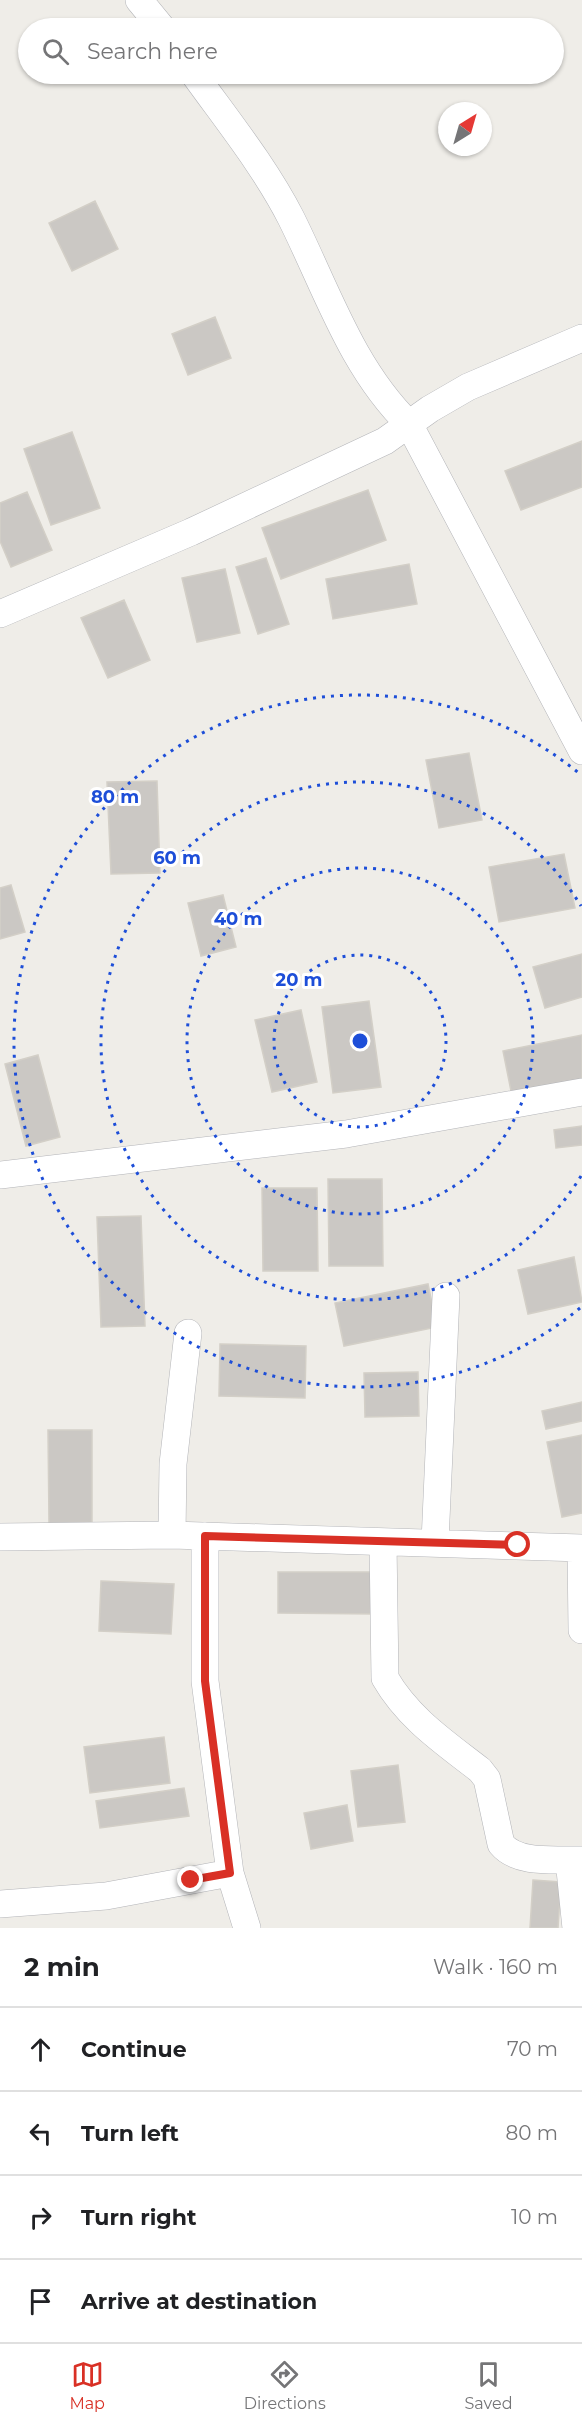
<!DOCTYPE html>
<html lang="en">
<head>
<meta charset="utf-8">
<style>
  body { margin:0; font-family:Montserrat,sans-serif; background:#f6f6f6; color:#202124 }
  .compass { position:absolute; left:438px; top:102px; width:54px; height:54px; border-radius:50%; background:#fff; box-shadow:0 2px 4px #0004; rotate:37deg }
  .stop { position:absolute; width:18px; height:18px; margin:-14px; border:4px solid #d93025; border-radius:50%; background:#fff }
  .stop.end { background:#d93025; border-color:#fff; box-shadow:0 2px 6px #0008 }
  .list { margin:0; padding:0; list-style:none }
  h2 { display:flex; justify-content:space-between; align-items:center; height:78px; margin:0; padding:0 24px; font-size:26px }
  h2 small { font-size:20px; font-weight:400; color:#757577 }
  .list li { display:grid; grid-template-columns:39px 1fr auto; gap:18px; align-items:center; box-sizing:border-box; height:84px; padding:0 24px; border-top:2px solid #e0e0e0 }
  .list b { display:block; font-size:22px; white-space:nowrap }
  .list em { font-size:20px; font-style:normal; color:#757577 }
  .icon { flex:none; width:33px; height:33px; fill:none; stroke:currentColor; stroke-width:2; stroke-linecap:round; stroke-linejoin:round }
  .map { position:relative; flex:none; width:582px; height:1928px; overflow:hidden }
  .search { position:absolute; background:#fff; box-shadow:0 2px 4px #0004; left:18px; right:18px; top:18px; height:66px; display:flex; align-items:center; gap:15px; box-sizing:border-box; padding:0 21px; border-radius:33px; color:#757577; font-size:22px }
  .sheet { height:414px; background:#fff }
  nav { display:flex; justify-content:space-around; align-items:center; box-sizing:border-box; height:84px; border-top:2px solid #e0e0e0; background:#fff; font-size:16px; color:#757577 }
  nav a { display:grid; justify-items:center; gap:3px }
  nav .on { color:#d93025 }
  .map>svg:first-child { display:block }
  .building { fill:#cbc8c4; stroke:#d3cfc7; stroke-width:1.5 }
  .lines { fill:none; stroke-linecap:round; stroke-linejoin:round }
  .street-casing { stroke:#b3b4b8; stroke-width:28 }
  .street { stroke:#fff; stroke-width:27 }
  .route { stroke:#d93025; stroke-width:8 }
  .ring { fill:none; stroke:#1d4ed8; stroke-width:3; stroke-dasharray:3 6 }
  .centre { fill:#1d4ed8; stroke:#fff; stroke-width:3 }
  .ring-label { font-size:18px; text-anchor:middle; font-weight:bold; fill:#1d4ed8; stroke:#fff; stroke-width:6; stroke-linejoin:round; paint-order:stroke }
</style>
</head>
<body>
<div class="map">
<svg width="582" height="1928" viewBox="0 0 582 1928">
  <rect width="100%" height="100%" fill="#efede8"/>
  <path class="building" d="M 95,201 L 118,249 L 72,271 L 49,223 Z
    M 215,317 L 231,358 L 188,375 L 172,334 Z
    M 72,432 L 100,508 L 51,525 L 24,449 Z
    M 582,441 L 582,487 L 521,510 L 505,471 Z
    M 368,490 L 386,540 L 281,579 L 262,528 Z
    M 27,492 L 52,550 L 11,567 L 0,541 L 0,503 Z
    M 266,558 L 289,624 L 258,634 L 236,567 Z
    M 409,564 L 417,604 L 333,619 L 326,579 Z
    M 225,569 L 240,633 L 197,642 L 182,578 Z
    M 124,600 L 150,660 L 108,678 L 81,618 Z
    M 469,753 L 482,820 L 439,828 L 426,760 Z
    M 157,781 L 160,873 L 111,874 L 107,782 Z
    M 564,854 L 575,908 L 499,922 L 489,867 Z
    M 11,885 L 25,932 L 0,939 L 0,888 Z
    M 223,895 L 236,947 L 201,956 L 188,903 Z
    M 582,954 L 582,997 L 545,1008 L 533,967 Z
    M 369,1001 L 381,1087 L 333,1093 L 322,1007 Z
    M 301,1010 L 317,1082 L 272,1092 L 255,1020 Z
    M 582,1035 L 582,1082 L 512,1096 L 503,1051 Z
    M 38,1055 L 60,1137 L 26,1146 L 5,1064 Z
    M 582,1126 L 582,1145 L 556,1148 L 554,1130 Z
    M 328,1179 L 382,1179 L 383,1266 L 329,1266 Z
    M 262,1188 L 317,1188 L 318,1271 L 263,1271 Z
    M 141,1216 L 145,1326 L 101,1327 L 97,1217 Z
    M 574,1257 L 582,1302 L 528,1314 L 518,1270 Z
    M 428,1284 L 437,1327 L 344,1346 L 335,1303 Z
    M 220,1344 L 306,1346 L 305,1398 L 219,1396 Z
    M 418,1372 L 419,1416 L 365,1417 L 364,1373 Z
    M 582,1402 L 582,1421 L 546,1429 L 542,1411 Z
    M 48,1430 L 92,1430 L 92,1523 L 49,1523 Z
    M 582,1435 L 582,1513 L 562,1517 L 547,1442 Z
    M 278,1572 L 374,1572 L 374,1614 L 278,1613 Z
    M 101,1581 L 174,1584 L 171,1634 L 99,1631 Z
    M 164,1737 L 170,1783 L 90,1793 L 84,1747 Z
    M 398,1765 L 405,1822 L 358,1827 L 351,1771 Z
    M 184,1788 L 189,1816 L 100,1828 L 96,1801 Z
    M 347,1805 L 353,1841 L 311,1849 L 304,1813 Z
    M 533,1880 L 561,1882 L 558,1928 L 530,1928 Z"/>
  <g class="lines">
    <defs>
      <path id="street" d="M 139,0 L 162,28
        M 194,74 C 227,120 265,167 291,218 C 327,290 351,367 409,424 L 582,751
        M 0,614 L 191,532 L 385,441 L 430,409 L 468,387 L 582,338
        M 0,1175 L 346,1134 L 582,1092
        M 172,1535 L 173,1464 L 188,1333
        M 205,1536 L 205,1681 L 230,1873 L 247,1928
        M 0,1537 L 172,1535 L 582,1548
        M 435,1542 L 446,1296
        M 383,1543 L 385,1678 C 408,1718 444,1742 480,1770 L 487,1779 L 501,1844 C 518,1865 557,1859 582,1860
        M 581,1548 L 582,1630
        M 569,1860 L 576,1928
        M 0,1904 L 106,1896 L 230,1873"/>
    </defs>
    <use href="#street" class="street-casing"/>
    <use href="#street" class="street"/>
  </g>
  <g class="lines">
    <path class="route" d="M 191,1880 L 230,1873 L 205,1681 L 205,1536 L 518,1545"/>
  </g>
  <g class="ring">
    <circle cx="360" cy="1041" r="86"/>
    <circle cx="360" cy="1041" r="173"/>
    <path d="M581 1176A259 259 0 1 1 581 906"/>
    <path d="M580 1308A346 346 0 1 1 580 774"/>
  </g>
  <circle cx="360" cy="1041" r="9" class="centre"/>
  <g class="ring-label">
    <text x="115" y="803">80 m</text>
    <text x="177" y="864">60 m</text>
    <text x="238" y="925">40 m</text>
    <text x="299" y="986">20 m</text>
  </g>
</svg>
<svg class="compass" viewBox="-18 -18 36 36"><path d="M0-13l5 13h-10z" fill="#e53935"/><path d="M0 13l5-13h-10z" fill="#757577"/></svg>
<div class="stop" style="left:518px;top:1545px"></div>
<div class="stop end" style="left:191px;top:1880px"></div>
<div class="search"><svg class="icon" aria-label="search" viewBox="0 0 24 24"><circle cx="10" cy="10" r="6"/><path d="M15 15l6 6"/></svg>Search here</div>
</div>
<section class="sheet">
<h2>2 min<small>Walk · 160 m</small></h2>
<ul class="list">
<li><svg class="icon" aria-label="ahead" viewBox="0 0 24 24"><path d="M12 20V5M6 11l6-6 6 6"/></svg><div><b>Continue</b></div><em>70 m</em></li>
<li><svg class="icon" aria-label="left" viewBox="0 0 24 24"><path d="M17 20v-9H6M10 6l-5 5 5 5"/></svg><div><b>Turn left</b></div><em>80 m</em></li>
<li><svg class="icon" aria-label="right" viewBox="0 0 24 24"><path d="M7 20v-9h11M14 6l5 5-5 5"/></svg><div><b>Turn right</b></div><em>10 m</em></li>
<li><svg class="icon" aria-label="arrive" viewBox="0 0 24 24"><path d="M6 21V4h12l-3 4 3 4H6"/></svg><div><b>Arrive at destination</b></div></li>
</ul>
</section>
<nav>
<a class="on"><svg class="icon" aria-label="map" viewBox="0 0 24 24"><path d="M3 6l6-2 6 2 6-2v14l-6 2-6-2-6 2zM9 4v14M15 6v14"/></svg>Map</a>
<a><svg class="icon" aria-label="directions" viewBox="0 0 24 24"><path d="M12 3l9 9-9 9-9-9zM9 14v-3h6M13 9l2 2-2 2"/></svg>Directions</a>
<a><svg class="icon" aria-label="saved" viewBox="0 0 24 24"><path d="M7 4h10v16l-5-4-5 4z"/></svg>Saved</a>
</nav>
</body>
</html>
